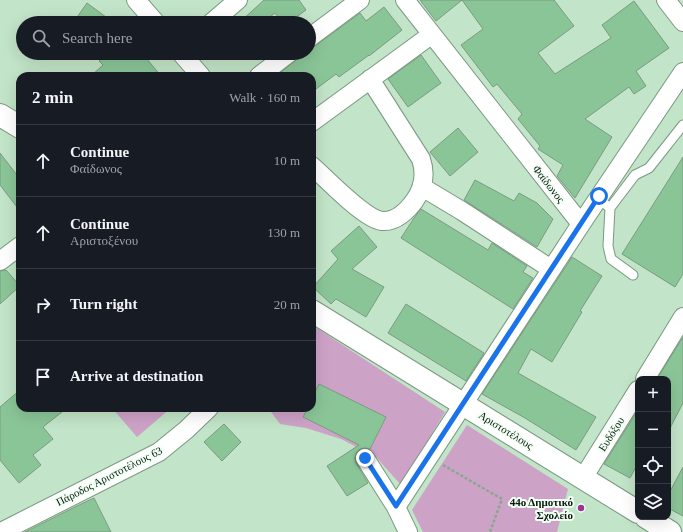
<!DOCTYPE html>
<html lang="en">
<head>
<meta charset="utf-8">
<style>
  body { margin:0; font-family:Georgia,serif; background:#20242c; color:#f1f3f6 }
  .controls { position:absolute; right:12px; bottom:12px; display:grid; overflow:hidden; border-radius:8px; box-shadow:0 4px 16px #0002 }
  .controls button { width:36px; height:36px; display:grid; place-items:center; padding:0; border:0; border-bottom:1px solid #363941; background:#171b24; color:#f1f3f6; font:20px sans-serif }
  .stop { position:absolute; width:12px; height:12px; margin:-9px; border:3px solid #1a73e8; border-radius:50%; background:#fff }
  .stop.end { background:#1a73e8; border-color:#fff; box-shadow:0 1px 4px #0008 }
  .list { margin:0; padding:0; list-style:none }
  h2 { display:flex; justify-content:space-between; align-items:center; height:52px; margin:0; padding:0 16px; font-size:17px }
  h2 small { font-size:13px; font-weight:400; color:#9ea1a6 }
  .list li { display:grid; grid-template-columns:26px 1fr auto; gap:12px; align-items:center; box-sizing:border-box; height:72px; padding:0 16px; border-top:1px solid #363941 }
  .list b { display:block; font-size:15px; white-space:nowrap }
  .list p { margin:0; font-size:13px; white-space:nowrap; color:#9ea1a6 }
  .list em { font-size:13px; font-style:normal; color:#9ea1a6 }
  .icon { flex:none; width:22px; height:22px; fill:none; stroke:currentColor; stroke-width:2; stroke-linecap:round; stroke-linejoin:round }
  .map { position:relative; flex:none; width:683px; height:532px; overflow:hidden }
  .search { position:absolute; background:#171b24; box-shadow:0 4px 16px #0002; left:16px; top:16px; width:300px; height:44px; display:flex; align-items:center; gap:10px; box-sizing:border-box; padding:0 14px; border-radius:22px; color:#9ea1a6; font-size:15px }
  .panel { position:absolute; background:#171b24; box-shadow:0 4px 16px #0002; left:16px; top:72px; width:300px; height:340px; border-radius:12px }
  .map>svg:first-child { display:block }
  .green { fill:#cda2c7 }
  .building { fill:#8ac597; stroke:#7b9b81 }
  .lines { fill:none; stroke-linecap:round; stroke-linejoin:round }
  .lane-casing { stroke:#79987f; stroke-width:11 }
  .street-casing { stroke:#79987f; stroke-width:20 }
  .secondary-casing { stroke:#79987f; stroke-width:24 }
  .path { stroke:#8aa68f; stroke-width:2.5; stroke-dasharray:3 2; stroke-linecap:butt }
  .lane { stroke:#fff; stroke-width:9 }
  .street { stroke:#fff; stroke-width:18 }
  .secondary { stroke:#fff; stroke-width:22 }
  .route { stroke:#1a73e8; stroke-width:5 }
  .poi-dot { fill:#9d3396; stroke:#f1fff4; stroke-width:1.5 }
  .labels { text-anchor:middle; stroke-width:4; stroke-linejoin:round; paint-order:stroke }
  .street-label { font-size:11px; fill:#0b180e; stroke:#f1fff4 }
  .poi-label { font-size:11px; font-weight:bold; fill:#0b180e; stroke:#f1fff4; text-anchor:end }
</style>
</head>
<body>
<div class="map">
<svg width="683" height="532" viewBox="0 0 683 532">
  <rect width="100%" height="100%" fill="#c2e4c8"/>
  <path class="green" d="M 312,325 L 445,412 L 401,485 L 376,457 L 341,439 L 306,428 L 280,424 L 268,408 L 312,408 Z
    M 112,408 L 171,408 L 137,437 Z
    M 467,425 L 568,489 L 557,532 L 423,532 L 412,510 Z"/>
  <path class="building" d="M 264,0 L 299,0 L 306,10 L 288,23 L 283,23 L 275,13 L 262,23 L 239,23 Z
    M 420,0 L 554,0 L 574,26 L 538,53 L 555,74 L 611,38 L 602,25 L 634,1 L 669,48 L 636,71 L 646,86 L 634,94 L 629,87 L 585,119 L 612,137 L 575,198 L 557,176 L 563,165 L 538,149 L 540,146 L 518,119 L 522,114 L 497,84 L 493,87 L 461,45 L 483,29 L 462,0 L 436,21 Z
    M 87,3 L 114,23 L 73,23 Z
    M 384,7 L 402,30 L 369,56 L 369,55 L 339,77 L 336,74 L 312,92 L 312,76 L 276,76 L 295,61 L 299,56 L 302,53 L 309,53 L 309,48 L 315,46 L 360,13 L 366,21 Z
    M 109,53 L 142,53 L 161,76 L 91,76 L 103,65 L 99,61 Z
    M 421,55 L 441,83 L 408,107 L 388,79 Z
    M 458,128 L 478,152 L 450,176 L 430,152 Z
    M 0,153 L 20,179 L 20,211 L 0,185 Z
    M 683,157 L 683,274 L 675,287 L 622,254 Z
    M 475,180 L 514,201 L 519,193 L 537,203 L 553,219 L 537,247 L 464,200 Z
    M 421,209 L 488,250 L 492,243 L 527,266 L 523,272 L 533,278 L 513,309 L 401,238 L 414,218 Z
    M 359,226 L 377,247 L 352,269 L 384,287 L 366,317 L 336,299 L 331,304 L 313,287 L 338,259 L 331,251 Z
    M 572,257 L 602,276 L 580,311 L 582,312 L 552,362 L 531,349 L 518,373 L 596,417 L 576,450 L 525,418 L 482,394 Z
    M 6,270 L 20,286 L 0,304 L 0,271 Z
    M 406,304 L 484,353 L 466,381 L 388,333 Z
    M 683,337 L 683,403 L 668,432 L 668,379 L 657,379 Z
    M 319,384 L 386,417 L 370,449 L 365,448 L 360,449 L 356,453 L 355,458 L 356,463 L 368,483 L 347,496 L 327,466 L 359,445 L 303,417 L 308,408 L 312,408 L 312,399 Z
    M 20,390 L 20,408 L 67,408 L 43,427 L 53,439 L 33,455 L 41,465 L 19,483 L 0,460 L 0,407 Z
    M 638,410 L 638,463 L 630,478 L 604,464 Z
    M 224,424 L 241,442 L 222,461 L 204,442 Z
    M 683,467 L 683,516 L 668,508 L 668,495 Z
    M 94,498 L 111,532 L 25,532 L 77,506 Z"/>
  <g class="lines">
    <defs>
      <path id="lane" d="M 605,204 L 610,208 L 608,246 L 611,259 L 633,275
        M 610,208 L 635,175 L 649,168 L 683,125"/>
      <path id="street" d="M 136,0 L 156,23
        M 405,0 L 581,224
        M 666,0 L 683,22
        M 211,23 L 238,0
        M 309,38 L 360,0
        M 181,53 L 201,76
        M 259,76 L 289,53
        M 312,122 L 431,35
        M 312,166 C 327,179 364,219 382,221 C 396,222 408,210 415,200 C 424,187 426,174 421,159 L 370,79
        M 422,187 L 462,211 L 551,269
        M 0,261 L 20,246
        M 645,379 L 683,317
        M 365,458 L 396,507 L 408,532
        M 583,478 L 638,390
        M 396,507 L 581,224 L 683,72
        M 1,532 L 159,452 L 186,430 L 209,408"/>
      <path id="secondary" d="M 0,115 L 20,127
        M 312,311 L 638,512
        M 646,517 L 670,532"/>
    </defs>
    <use href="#lane" class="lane-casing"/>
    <use href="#street" class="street-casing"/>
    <use href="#secondary" class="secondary-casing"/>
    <path class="path" d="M 443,465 L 502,499 L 490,532"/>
    <use href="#lane" class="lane"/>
    <use href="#street" class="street"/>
    <use href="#secondary" class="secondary"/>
  </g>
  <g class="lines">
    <path class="route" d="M 365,458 L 396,506 L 599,196"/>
  </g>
  <circle class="poi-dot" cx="581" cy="508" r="4"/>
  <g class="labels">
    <g class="street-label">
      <text transform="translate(549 184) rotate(52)" y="4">Φαίδωνος</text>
      <text transform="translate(506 430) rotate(32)" y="4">Αριστοτέλους</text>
      <text transform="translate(611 434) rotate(-58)" y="4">Ευδόξου</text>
      <text transform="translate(109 476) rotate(-27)" y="4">Πάροδος Αριστοτέλους 63</text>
    </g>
    <g class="poi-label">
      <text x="573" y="506">44ο Δημοτικό<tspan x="573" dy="13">Σχολείο</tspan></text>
    </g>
  </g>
</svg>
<div class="controls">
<button>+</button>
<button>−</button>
<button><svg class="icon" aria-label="locate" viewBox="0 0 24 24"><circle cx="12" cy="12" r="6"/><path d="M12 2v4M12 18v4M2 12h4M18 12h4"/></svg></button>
<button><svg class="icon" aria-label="layers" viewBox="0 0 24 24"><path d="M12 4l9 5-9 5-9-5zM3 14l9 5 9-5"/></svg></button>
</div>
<div class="stop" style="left:599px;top:196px"></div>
<div class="stop end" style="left:365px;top:458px"></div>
<div class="search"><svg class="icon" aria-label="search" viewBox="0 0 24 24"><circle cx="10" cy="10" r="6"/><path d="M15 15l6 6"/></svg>Search here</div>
<section class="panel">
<h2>2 min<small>Walk · 160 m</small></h2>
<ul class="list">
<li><svg class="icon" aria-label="ahead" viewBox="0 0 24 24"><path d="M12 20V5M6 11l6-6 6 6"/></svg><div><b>Continue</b><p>Φαίδωνος</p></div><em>10 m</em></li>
<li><svg class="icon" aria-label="ahead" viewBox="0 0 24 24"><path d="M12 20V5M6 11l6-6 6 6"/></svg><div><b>Continue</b><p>Αριστοξένου</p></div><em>130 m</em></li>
<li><svg class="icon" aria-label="right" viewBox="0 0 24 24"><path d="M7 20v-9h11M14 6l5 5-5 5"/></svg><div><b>Turn right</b></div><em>20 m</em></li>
<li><svg class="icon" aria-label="arrive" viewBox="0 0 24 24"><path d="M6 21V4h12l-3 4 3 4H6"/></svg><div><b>Arrive at destination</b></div></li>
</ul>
</section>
</div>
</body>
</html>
